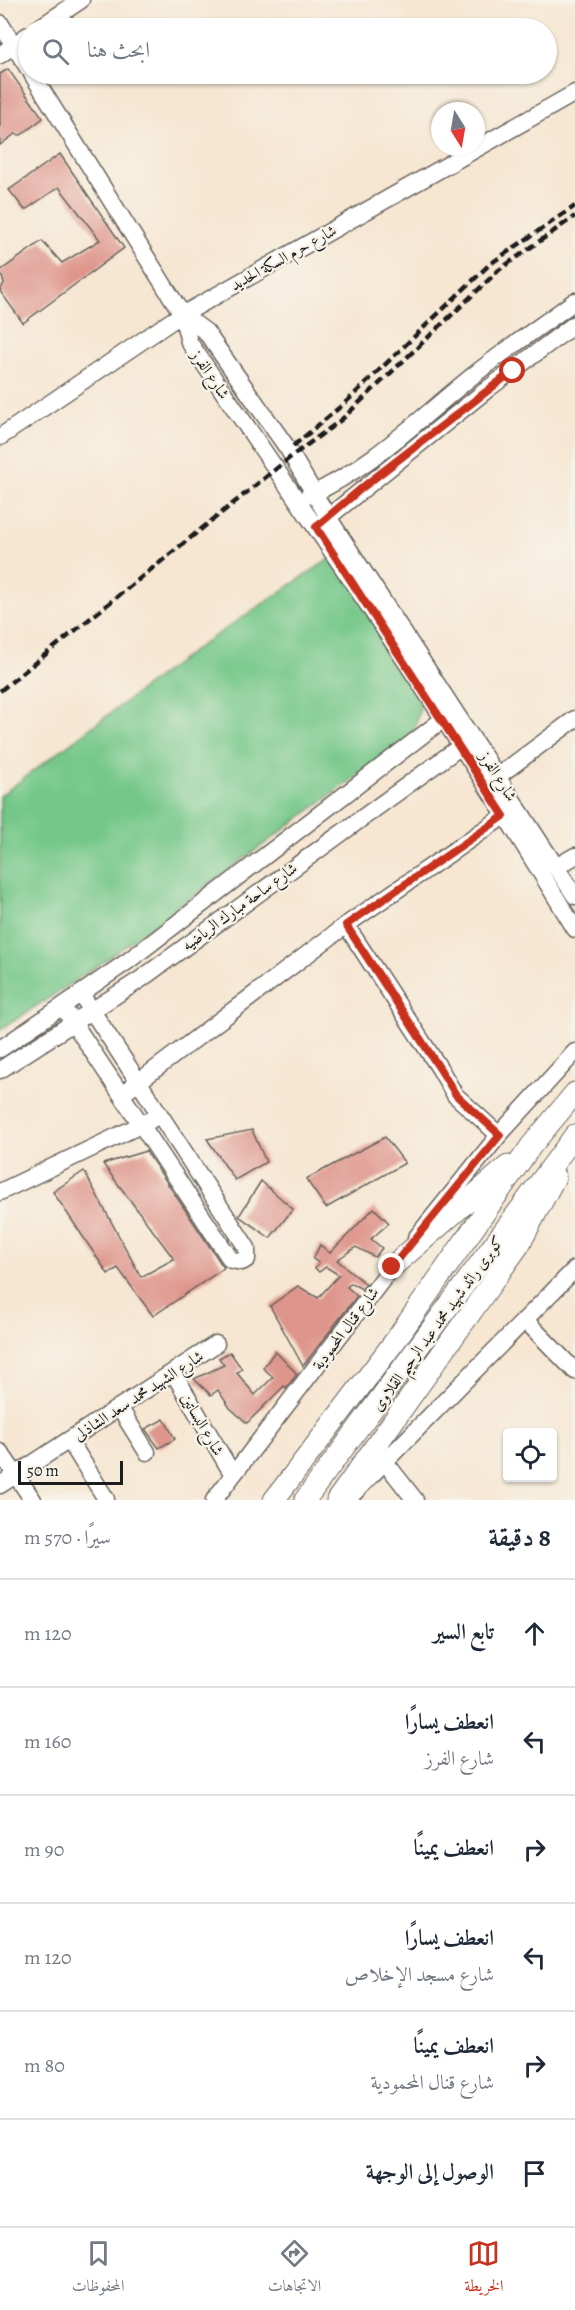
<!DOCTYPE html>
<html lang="ar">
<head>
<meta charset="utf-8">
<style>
  body { margin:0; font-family:Alegreya,Amiri,serif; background:#f6f6f7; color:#1f2937; direction:rtl }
  .controls { position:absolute; right:18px; bottom:18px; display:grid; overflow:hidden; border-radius:6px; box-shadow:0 2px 4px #0004 }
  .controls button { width:54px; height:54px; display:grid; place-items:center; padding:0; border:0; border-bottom:2px solid #e0e1e3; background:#fff; color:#1f2937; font:30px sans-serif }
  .compass { position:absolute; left:431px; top:102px; width:54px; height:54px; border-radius:50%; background:#fff; box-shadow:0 2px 4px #0004; rotate:169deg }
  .scale { position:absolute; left:18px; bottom:15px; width:105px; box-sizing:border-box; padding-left:6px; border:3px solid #1c1c1c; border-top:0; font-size:16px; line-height:21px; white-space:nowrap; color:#1c1c1c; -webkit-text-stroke:4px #f7f3e8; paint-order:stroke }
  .stop { position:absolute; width:18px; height:18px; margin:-14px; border:4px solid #c8321e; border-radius:50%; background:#fff }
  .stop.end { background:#c8321e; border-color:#fff; box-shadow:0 2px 6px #0008 }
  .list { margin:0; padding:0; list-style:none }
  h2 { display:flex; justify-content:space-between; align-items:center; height:78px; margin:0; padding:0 24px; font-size:26px }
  h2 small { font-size:20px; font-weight:400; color:#747a83 }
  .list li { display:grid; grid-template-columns:39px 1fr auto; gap:18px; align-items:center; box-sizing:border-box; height:108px; padding:0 24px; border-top:2px solid #e0e1e3 }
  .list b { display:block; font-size:22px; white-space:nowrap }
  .list p { margin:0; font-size:20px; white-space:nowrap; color:#747a83 }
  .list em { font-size:20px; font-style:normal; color:#747a83 }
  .icon { flex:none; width:33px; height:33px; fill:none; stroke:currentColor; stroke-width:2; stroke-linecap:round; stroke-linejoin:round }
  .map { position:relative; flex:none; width:575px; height:1500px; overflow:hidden; direction:ltr }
  .search { position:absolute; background:#fff; box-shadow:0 2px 4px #0004; left:18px; right:18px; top:18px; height:66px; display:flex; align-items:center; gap:15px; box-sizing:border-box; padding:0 21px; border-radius:33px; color:#747a83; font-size:22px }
  .sheet { height:726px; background:#fff }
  nav { display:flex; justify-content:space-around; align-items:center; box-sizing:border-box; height:84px; border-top:2px solid #e0e1e3; background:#fff; font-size:16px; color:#747a83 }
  nav a { display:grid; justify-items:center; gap:3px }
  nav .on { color:#c8321e }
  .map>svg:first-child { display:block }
  .green { fill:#75c789; stroke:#487252; stroke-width:1.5 }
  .building { fill:#de958c }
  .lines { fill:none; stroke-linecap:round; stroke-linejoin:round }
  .minor-casing { stroke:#68635c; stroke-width:19 }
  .major-casing { stroke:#68635c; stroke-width:23 }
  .minor { stroke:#fff; stroke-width:16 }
  .major { stroke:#fff; stroke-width:21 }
  .rail { stroke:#1c1c1c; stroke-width:4.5; stroke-dasharray:9 4.5; stroke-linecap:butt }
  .route { stroke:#c8321e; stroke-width:8 }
  .labels { text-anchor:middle; stroke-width:4.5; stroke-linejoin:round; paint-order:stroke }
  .street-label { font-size:16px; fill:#1c1c1c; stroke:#f7f3e8 }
</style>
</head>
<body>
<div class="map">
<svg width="575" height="1500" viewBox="0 0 575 1500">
  <rect width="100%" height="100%" fill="#f7f3e8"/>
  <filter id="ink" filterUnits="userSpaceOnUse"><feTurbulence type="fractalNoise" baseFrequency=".0167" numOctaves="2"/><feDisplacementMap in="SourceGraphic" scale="12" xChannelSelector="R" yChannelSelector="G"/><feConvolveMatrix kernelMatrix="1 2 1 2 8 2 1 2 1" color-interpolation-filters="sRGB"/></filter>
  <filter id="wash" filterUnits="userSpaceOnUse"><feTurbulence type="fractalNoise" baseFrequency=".008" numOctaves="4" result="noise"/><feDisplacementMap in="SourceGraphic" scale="24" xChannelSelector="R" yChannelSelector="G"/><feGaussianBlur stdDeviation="1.35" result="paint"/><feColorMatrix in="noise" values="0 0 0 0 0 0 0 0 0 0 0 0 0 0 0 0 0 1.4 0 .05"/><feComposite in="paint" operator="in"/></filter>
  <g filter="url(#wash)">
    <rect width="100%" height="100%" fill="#f6e6d2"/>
    <path class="green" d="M 334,556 L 425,688 L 413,735 L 99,965 L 0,1030 L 0,796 L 197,648 Z"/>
    <g id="blocks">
      <path class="building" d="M 8,69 L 43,118 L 21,135 L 15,134 L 0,145 L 0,74 Z
        M 60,154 L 124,248 L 23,323 L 0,291 L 4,283 L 0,271 L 42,241 L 62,263 L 100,240 L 59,187 L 25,210 L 9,190 Z
        M 252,1130 L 266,1162 L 235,1180 L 207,1139 Z
        M 385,1137 L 405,1163 L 326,1208 L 306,1179 Z
        M 146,1151 L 224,1268 L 153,1316 L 118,1268 L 108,1274 L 53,1192 L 84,1171 L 141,1277 L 174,1259 L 103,1164 Z
        M 261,1181 L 293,1209 L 270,1238 L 239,1216 Z
        M 374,1208 L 389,1223 L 371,1239 L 382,1248 L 375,1257 L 356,1247 L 337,1260 L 366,1284 L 362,1289 L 351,1283 L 347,1287 L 357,1296 L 303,1366 L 270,1306 L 298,1286 L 318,1298 L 339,1275 L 326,1267 L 319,1272 L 315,1268 L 319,1263 L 313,1259 L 320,1245 L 330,1253 Z
        M 275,1351 L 297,1374 L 286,1388 L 284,1386 L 247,1423 L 230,1408 L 218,1390 L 211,1395 L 194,1379 L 224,1365 L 219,1358 L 230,1352 L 242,1369 L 237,1373 L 255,1395 L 273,1377 L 263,1368 Z
        M 164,1419 L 175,1439 L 159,1448 L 145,1429 Z"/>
    </g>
  </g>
  <g filter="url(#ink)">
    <use href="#blocks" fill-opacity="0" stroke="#68635c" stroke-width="1.5"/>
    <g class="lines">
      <defs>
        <path id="minor" d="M 0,23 L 28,68
          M 39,28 L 81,0
          M 0,55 L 28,35
          M 32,74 L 182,314 L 189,342 C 321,535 455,728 575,929
          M 182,314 L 206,332 L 288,449 L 328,517 L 575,896
          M 0,437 L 173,320 L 575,93
          M 308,496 C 371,468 421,417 475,374 C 507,349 542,325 575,301
          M 321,523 L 489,388 L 575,324
          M 498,776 L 575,719
          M 556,867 L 575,856
          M 346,925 L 440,1069 L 455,1095 L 499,1135
          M 63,1007 L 231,1260 L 242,1262 L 247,1259 L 247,1248 L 81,994
          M 0,1049 L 128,961 L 450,714
          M 0,1070 L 141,979 L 468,741
          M 129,1089 L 346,925 L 504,816
          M 0,1192 L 151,1120
          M 416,1238 L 499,1135 L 575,1052
          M 525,1320 L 575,1371
          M 173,1372 L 233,1475
          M 119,1407 L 147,1452
          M 69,1440 L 106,1499
          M 0,1452 L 33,1500
          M 386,1463 L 415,1500
          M 0,1485 L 216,1344
          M 214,1500 L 399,1258
          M 347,1500 L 575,1269"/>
        <path id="major" d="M 392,1267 L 508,1166
          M 274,1500 L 395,1341 L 531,1146 L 575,1093
          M 305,1500 L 575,1135
          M 337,1500 L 519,1245 L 555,1177"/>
      </defs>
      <use href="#minor" class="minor-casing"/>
      <use href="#major" class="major-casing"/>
      <use href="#minor" class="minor"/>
      <use href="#major" class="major"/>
      <path class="rail" d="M 293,446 L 345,403 L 490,264 L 575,206
        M 0,691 L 292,456 L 341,420 L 499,270 L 575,216"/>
    </g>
  </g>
  <g class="lines" filter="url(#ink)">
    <path class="route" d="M 392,1267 L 500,1135 L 456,1095 L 440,1069 L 346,925 L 504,816 L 316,527 L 363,487 L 513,371"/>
  </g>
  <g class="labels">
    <g class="street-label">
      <text transform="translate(283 257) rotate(-29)" y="6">شارع حرم السكة الحديد</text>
      <text transform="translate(211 374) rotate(56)" y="6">شارع الفرز</text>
      <text transform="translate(499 776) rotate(58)" y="6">شارع الفرز</text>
      <text transform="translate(239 906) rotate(-36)" y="6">شارع ساحة مبارك الرياضيه</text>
      <text transform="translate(437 1323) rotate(-54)" y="6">كوبرى رائد شهيد محمد عبد الرحيم القلاوى</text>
      <text transform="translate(345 1328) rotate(-53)" y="6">شارع قنال المحمودية</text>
      <text transform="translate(138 1395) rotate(-33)" y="6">شارع الشهيد محمد سعد الشاذلى</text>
      <text transform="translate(203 1424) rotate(60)" y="6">شارع البساتين</text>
    </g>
  </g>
</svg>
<div class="controls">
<button><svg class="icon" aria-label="locate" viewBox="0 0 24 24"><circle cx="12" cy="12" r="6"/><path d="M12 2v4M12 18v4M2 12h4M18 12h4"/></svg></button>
</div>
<svg class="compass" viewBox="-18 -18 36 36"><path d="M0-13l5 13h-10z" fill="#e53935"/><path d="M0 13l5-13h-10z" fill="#747a83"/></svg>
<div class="scale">50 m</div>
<div class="stop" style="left:513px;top:371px"></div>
<div class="stop end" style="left:392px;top:1267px"></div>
<div class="search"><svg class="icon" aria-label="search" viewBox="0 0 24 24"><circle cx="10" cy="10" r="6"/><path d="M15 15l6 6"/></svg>ابحث هنا</div>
</div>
<section class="sheet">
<h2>8 دقيقة<small>سيرًا · 570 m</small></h2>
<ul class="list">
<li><svg class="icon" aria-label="ahead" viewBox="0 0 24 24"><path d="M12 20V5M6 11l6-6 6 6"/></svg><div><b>تابع السير</b></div><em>120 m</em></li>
<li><svg class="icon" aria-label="left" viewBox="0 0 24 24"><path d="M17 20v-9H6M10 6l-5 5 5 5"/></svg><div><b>انعطف يسارًا</b><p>شارع الفرز</p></div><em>160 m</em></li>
<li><svg class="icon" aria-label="right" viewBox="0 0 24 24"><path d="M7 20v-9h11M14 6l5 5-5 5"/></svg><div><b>انعطف يمينًا</b></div><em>90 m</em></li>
<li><svg class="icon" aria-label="left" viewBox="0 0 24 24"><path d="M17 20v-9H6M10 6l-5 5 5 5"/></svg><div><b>انعطف يسارًا</b><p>شارع مسجد الإخلاص</p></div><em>120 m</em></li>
<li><svg class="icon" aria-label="right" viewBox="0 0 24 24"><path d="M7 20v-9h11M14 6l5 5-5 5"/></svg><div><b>انعطف يمينًا</b><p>شارع قنال المحمودية</p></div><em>80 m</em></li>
<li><svg class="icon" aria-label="arrive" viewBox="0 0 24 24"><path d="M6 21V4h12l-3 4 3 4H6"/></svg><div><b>الوصول إلى الوجهة</b></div></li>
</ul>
</section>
<nav>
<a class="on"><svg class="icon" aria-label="map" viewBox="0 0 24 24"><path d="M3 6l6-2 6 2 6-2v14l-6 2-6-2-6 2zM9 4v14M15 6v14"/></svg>الخريطة</a>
<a><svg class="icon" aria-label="directions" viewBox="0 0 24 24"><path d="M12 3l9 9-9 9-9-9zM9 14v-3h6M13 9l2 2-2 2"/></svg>الاتجاهات</a>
<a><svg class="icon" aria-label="saved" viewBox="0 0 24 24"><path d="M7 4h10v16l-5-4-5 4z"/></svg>المحفوظات</a>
</nav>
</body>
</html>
